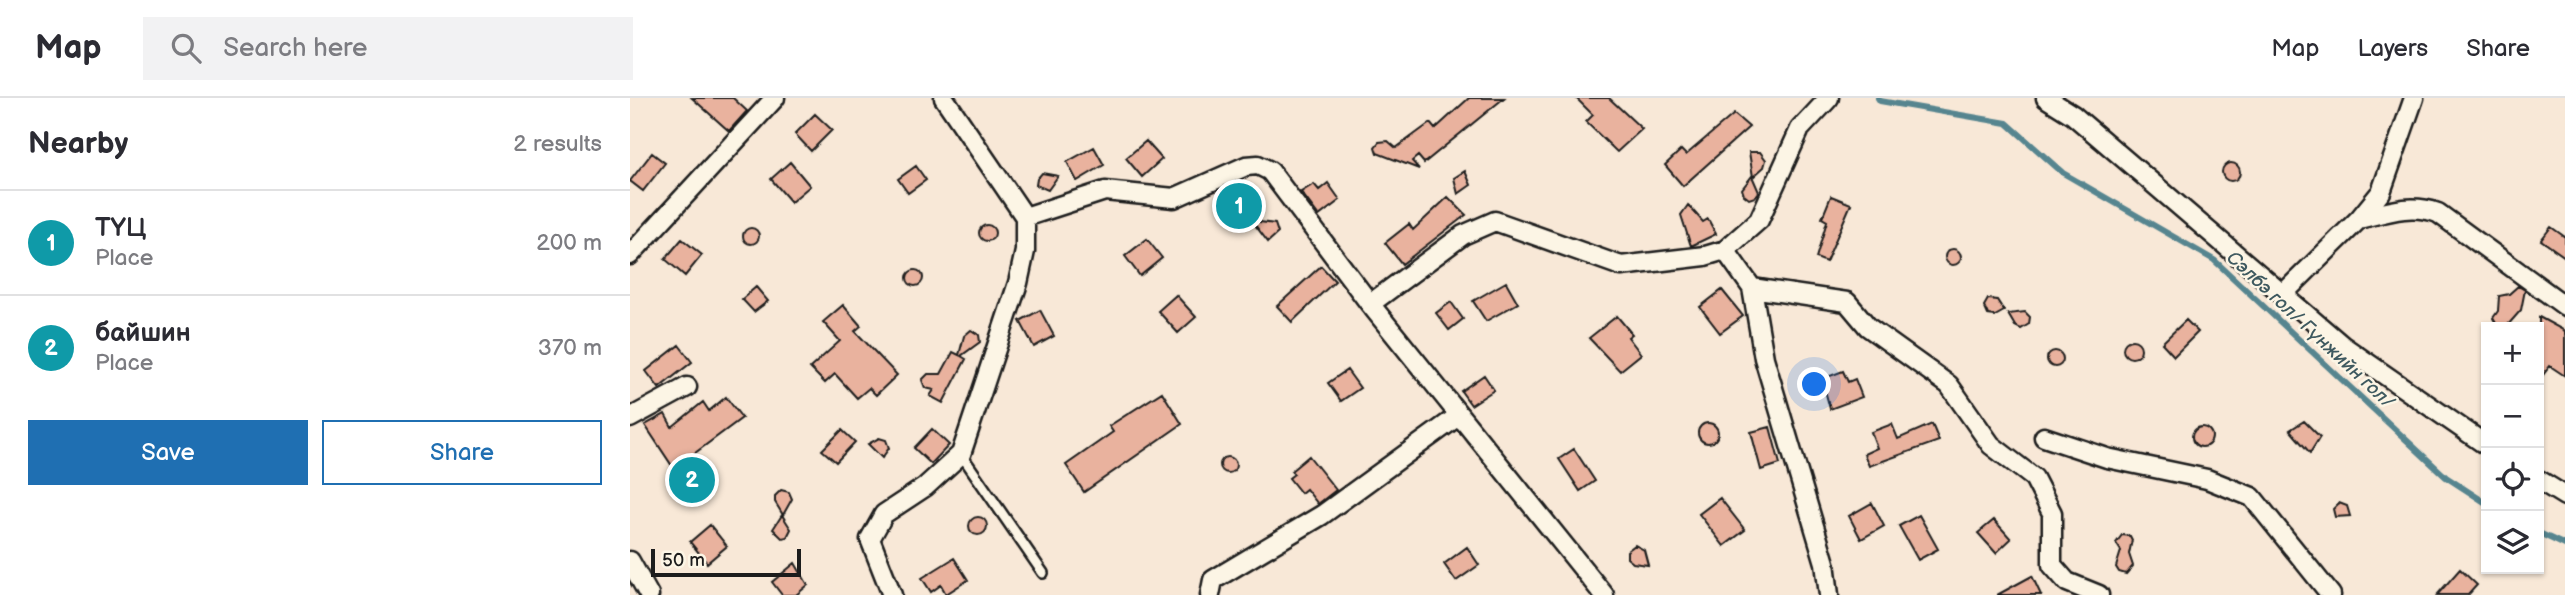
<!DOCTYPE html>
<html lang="en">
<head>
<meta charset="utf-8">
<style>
  body { margin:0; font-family:"Balsamiq Sans",sans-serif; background:#f2f2f3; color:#2b2b33 }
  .controls { position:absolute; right:21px; bottom:21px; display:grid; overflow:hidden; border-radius:0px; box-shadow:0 2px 5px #0004 }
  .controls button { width:63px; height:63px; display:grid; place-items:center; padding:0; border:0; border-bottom:2px solid #e1e1e2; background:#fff; color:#2b2b33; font:35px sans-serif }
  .scale { position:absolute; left:21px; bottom:18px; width:150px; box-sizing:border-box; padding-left:7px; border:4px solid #1c1c1c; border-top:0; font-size:19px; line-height:24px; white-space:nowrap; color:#1c1c1c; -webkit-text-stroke:5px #fcf5e5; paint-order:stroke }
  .you { position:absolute; left:1185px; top:287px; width:24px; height:24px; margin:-18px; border:5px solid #fff; border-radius:50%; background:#1a73e8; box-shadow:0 0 0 10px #1a73e833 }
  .badge { display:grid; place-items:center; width:46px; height:46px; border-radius:50%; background:#1f6fb2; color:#fff; font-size:23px; font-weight:700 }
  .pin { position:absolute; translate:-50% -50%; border:4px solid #fff; box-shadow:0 2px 7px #0006 }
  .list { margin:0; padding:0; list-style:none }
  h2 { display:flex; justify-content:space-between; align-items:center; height:91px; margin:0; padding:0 28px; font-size:30px }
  h2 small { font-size:23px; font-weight:400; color:#7c7c81 }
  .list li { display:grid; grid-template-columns:46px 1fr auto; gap:21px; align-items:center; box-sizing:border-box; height:105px; padding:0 28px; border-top:2px solid #e1e1e2 }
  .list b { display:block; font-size:26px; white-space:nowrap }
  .list p { margin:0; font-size:23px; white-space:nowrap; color:#7c7c81 }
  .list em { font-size:23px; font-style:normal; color:#7c7c81 }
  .actions { display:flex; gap:14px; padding:21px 28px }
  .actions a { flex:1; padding:16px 0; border:2px solid #1f6fb2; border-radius:0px; text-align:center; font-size:24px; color:#1f6fb2 }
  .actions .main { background:#1f6fb2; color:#fff }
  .icon { flex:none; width:38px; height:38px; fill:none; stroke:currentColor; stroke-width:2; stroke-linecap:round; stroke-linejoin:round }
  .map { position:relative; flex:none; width:1935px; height:497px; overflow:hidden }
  header { display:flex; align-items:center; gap:42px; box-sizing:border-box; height:98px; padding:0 35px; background:#fff; border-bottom:2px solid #e1e1e2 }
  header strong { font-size:33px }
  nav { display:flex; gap:38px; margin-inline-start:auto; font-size:24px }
  .search { width:490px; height:63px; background:#f2f2f3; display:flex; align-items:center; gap:18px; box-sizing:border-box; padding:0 24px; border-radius:0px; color:#7c7c81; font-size:26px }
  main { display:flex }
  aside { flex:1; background:#fff }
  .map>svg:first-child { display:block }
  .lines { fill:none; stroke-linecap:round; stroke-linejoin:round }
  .stream { stroke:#56858f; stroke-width:6 }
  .building { fill:#e9b29e; stroke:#1c1c1c; stroke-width:2 }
  .lane-casing { stroke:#1c1c1c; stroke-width:14 }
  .street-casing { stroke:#1c1c1c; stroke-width:23 }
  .lane { stroke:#fcf5e5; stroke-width:9 }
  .street { stroke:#fcf5e5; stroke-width:18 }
  .labels { text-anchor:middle; stroke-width:5; stroke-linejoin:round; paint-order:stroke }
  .water-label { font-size:19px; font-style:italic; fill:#3e595f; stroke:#fcf5e5 }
</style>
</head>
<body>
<header>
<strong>Map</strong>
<div class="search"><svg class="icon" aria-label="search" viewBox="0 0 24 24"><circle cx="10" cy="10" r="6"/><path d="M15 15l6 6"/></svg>Search here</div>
<nav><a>Map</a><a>Layers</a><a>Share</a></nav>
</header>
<main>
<aside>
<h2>Nearby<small>2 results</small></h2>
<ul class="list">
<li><span class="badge" style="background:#0f9aa8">1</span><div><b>ТҮЦ</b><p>Place</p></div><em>200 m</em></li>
<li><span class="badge" style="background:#0f9aa8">2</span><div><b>байшин</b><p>Place</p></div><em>370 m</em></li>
</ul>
<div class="actions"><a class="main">Save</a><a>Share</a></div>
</aside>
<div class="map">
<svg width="1935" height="497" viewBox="0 0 1935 497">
  <rect width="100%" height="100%" fill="#f8e8d7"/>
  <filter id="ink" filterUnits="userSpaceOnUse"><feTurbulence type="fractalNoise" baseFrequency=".0143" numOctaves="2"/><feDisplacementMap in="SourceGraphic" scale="14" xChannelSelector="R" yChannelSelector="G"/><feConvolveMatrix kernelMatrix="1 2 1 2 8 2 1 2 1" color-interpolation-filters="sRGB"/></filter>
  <g filter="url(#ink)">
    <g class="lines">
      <path class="stream" d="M 1248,0 L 1250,3 L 1377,25 L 1433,75 L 1584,162 L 1816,379 L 1856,405
        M 1909,435 L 1935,447"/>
    </g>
    <path class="building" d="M 62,0 L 103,0 L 117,13 L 99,33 Z
      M 839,0 L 874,0 L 794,65 L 788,58 L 782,63 L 789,71 L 747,55 L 745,49 L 749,44 L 758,43 L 766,50 L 800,25 L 805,31 Z
      M 946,0 L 979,0 L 1012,31 L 987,54 L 956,24 L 963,17 Z
      M 185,16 L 202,32 L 181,53 L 165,36 Z
      M 1104,16 L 1119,29 L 1053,88 L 1035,67 L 1051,52 L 1056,57 Z
      M 516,43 L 532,61 L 512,79 L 496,60 Z
      M 464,49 L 474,67 L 447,83 L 437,64 Z
      M 1119,54 L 1130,54 L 1136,62 L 1134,69 L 1123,79 Z
      M 22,55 L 35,65 L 13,93 L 0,83 Z
      M 160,64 L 180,88 L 161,104 L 141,81 Z
      M1592 74a9 9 0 1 1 18 0a9 9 0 1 1-18 0Z
      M 286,68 L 296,82 L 278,95 L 268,81 Z
      M 835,73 L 841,87 L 828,96 L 824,80 Z
      M 412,75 L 428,78 L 418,92 L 406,87 L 407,81 Z
      M 1122,78 L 1129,94 L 1125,99 L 1119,101 L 1114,97 L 1112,91 Z
      M 698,85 L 710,102 L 689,118 L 671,94 L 684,86 L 689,92 Z
      M 605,88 L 629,114 L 614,128 L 590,101 Z
      M 1201,98 L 1221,106 L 1196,164 L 1186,160 L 1197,123 L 1192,120 Z
      M 818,99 L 836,117 L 772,166 L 755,145 L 779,126 L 783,132 Z
      M 1058,107 L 1073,124 L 1078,121 L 1086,136 L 1061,148 L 1051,117 Z
      M 622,123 L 645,126 L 648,135 L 638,144 Z
      M349 135a8 8 0 1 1 16 0a8 8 0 1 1-16 0Z
      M 1921,129 L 1935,139 L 1935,159 L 1911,142 Z
      M113 138a8 8 0 1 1 16 0a8 8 0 1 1-16 0Z
      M 52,141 L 72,157 L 55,178 L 35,161 Z
      M 517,141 L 532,160 L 510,178 L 495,158 Z
      M1315 159a8 8 0 1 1 16 0a8 8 0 1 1-16 0Z
      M 691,168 L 705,183 L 662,224 L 647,208 Z
      M277 180a8 8 0 1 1 16 0a8 8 0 1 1-16 0Z
      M 876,184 L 888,205 L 856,223 L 843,203 Z
      M 1888,188 L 1895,192 L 1891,212 L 1877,228 L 1868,229 L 1863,220 L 1868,213 L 1869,198 L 1879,196 Z
      M 126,189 L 138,203 L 124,214 L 112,201 Z
      M 1092,192 L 1113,218 L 1090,235 L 1070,209 Z
      M 546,197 L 566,219 L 548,235 L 528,213 Z
      M 1358,201 L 1367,202 L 1374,213 L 1365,218 L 1358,217 L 1354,208 Z
      M 821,204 L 833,221 L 819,232 L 806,215 Z
      M 213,207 L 231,228 L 225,233 L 267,277 L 246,297 L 239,290 L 227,300 L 205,276 L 195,285 L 180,270 L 210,243 L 193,224 Z
      M 410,212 L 424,238 L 404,249 L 390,223 Z
      M 1395,214 L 1400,219 L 1399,226 L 1391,231 L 1385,228 L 1378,216 Z
      M 987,218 L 1002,236 L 998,239 L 1011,256 L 990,273 L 959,240 Z
      M 1909,219 L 1935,233 L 1935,278 L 1920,268 L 1909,282 Z
      M 1556,222 L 1568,234 L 1544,258 L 1532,245 Z
      M 341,232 L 349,237 L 350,244 L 331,258 L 336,261 L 313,305 L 300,298 L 304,292 L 295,290 L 292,282 L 298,276 L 311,276 L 323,254 L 329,257 L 334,238 Z
      M1493 251a9 9 0 1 1 18 0a9 9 0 1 1-18 0Z
      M 49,247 L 62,264 L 29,290 L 16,273 Z
      M1417 261a8 8 0 1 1 16 0a8 8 0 1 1-16 0Z
      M 717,272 L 730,290 L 711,303 L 698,285 Z
      M 1213,273 L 1218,284 L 1225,281 L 1232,299 L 1200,311 L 1192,281 Z
      M 854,277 L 864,292 L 841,307 L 831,293 Z
      M 532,294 L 552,326 L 454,394 L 436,367 L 483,334 L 479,328 Z
      M 96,299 L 112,320 L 57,361 L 78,391 L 64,401 L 15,327 L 35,316 L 42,329 L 73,304 L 79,313 Z
      M 1674,323 L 1690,339 L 1680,355 L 1660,332 Z
      M1068 335a10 10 0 1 1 20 0a10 10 0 1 1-20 0Z
      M 1262,326 L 1268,341 L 1302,326 L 1309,343 L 1239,368 L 1234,356 L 1247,350 L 1241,334 Z
      M1562 339a10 10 0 1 1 20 0a10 10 0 1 1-20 0Z
      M 1140,329 L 1150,366 L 1131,372 L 1121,334 Z
      M 302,331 L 319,347 L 301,366 L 284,350 Z
      M 212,332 L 225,344 L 206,364 L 192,352 Z
      M 249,340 L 256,342 L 259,350 L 252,360 L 238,346 Z
      M 944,351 L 965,383 L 950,393 L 929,361 Z
      M 679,358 L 706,392 L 688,406 L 676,391 L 671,395 L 659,380 L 664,376 L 661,373 Z
      M590 367a8 8 0 1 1 16 0a8 8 0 1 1-16 0Z
      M 151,392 L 159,394 L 162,401 L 153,417 L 145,404 L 145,398 Z
      M 1090,400 L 1115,432 L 1094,448 L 1069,416 Z
      M 1242,405 L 1254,428 L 1231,441 L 1219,418 Z
      M 1709,405 L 1717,408 L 1720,418 L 1705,419 L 1703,411 Z
      M 152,417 L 161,431 L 157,439 L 152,440 L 143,431 Z
      M 1289,417 L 1308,451 L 1288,462 L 1269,428 Z
      M339 428a9 9 0 1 1 18 0a9 9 0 1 1-18 0Z
      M 1364,422 L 1381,441 L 1366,455 L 1348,435 Z
      M 80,427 L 97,448 L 77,465 L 60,444 Z
      M 1492,437 L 1500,438 L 1502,442 L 1499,456 L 1503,468 L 1496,476 L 1489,474 L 1486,469 L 1491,453 L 1486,445 Z
      M 1005,447 L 1014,452 L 1018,467 L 1003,465 L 997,460 L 997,453 Z
      M 837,449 L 849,467 L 826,483 L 814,466 Z
      M 324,460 L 338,482 L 316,496 L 311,487 L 301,494 L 292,480 Z
      M 165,465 L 178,487 L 166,497 L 152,497 L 142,484 Z
      M 1830,471 L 1847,487 L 1838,497 L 1807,497 Z
      M 1402,478 L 1411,497 L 1367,497 Z"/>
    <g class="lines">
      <defs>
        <path id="lane" d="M 331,356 L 413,475"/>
        <path id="street" d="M 1416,0 L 1443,17 L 1713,248 L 1856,347
          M 395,119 L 475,93 L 544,100 L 616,68 L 628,67 L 640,73 L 740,206 L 974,497
          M 1729,121 C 1757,114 1780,105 1808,115 L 1935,208
          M 1095,152 L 1129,122 L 1170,31 L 1199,0
          M 0,157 L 145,0
          M 1122,190 L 1217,204 L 1238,229 L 1319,287 L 1361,347 L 1404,380 L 1422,415 L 1422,467 L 1437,484 L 1469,497
          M 1653,196 L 1729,121 L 1751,94 L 1784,0
          M 740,206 L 833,137 L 865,123 L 991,168 L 1075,158 L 1095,152 L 1122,190 L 1134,260 L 1195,465 L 1199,497
          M 0,320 L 57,289
          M 1414,339 L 1477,360 L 1577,381 L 1622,399 L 1701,497
          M 1909,382 L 1935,398
          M 0,463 L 19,497
          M 262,497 L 240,441 L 254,416 L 295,389 L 331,356 L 388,185 L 395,153 L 395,119 L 314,0
          M 580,497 L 583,482 L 692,417 L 824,321 L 827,314"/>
      </defs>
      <use href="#lane" class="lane-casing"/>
      <use href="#street" class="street-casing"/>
      <use href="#lane" class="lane"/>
      <use href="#street" class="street"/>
    </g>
  </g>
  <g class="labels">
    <g class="water-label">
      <text transform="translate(1681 231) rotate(43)" y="7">Сэлбэ гол/ Гүнжийн гол/</text>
    </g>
  </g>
</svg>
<div class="controls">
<button>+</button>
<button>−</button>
<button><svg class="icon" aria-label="locate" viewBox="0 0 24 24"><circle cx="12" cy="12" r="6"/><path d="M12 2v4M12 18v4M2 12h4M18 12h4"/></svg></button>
<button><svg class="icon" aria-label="layers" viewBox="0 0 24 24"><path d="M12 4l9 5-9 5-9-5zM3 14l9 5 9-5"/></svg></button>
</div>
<div class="scale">50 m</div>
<div class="you"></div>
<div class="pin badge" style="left:609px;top:108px;background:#0f9aa8">1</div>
<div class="pin badge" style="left:62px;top:382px;background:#0f9aa8">2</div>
</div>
</main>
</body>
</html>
